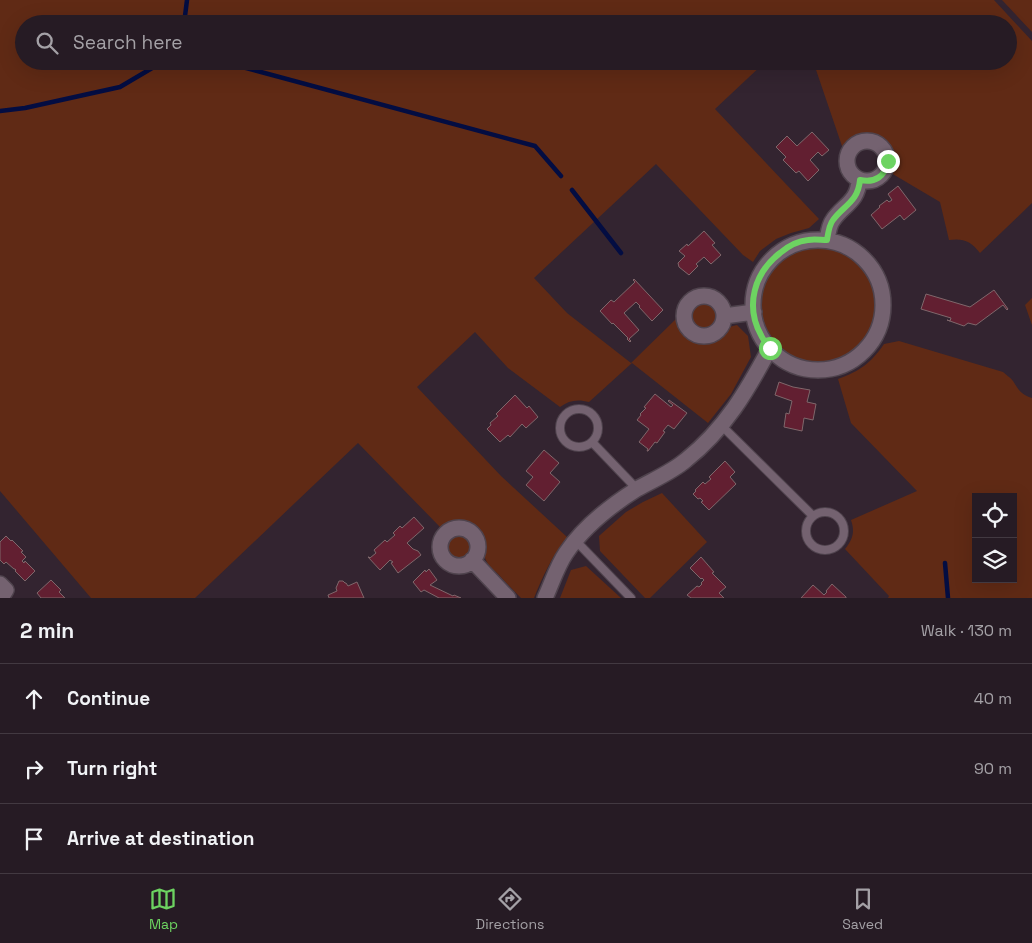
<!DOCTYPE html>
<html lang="en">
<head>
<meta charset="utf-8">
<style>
  body { margin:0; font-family:"Space Grotesk",sans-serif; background:#2e242c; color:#f1f3f6 }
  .controls { position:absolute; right:15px; bottom:15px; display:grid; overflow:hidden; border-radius:0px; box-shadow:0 5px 20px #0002 }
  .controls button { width:45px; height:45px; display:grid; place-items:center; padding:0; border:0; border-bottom:1px solid #423941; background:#261b24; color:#f1f3f6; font:25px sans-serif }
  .stop { position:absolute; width:15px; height:15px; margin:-11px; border:4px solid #6dd361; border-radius:50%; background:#fff }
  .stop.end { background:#6dd361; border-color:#fff; box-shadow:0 1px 5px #0008 }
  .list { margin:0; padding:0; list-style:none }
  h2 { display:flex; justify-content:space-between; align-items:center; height:65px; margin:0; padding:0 20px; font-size:21px }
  h2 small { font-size:16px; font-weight:400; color:#a4a1a6 }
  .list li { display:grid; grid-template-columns:32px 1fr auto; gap:15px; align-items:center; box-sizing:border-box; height:70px; padding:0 20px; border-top:1px solid #423941 }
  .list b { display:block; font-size:19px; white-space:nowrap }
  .list em { font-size:16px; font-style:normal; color:#a4a1a6 }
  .icon { flex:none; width:28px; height:28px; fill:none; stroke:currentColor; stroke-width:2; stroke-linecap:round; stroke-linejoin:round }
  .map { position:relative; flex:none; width:1032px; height:598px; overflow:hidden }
  .search { position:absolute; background:#261b24; box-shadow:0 5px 20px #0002; left:15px; right:15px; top:15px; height:55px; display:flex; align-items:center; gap:12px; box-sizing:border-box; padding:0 18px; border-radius:28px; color:#a4a1a6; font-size:19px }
  .sheet { height:275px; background:#261b24 }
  nav { display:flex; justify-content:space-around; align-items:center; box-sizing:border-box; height:70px; border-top:1px solid #423941; background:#261b24; font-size:14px; color:#a4a1a6 }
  nav a { display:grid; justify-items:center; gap:2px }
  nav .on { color:#6dd361 }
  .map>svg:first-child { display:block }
  .green { fill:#602a15; fill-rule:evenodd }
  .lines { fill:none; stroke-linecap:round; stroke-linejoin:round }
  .stream { stroke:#030d42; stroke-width:4.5 }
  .building { fill:#621f31; stroke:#7f676b }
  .lane-casing { stroke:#4f434d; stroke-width:10 }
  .street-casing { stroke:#4f434d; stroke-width:18 }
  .lane { stroke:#746270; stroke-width:8 }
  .street { stroke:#746270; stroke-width:15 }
  .route { stroke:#6dd361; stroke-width:6 }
</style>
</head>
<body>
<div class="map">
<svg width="1032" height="598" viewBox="0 0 1032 598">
  <rect width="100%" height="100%" fill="#332430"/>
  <path class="green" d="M 0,0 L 994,0 L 1032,41 L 1032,203 L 980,253 C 971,241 963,238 949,240 L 940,202 L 891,173 C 901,138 862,120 843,149 L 813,61 L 1008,61 L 1008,24 L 24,24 L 24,61 L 766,61 L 715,109 L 819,219 L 809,228 L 791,233 L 776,239 L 760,251 L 753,262 L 743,255 L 656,164 L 534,278 L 567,313 L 631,363 L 677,318 C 678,322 679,326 681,329 C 689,342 705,345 717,338 C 722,335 725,330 729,327 C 732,326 734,326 737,325 L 748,336 L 751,357 L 731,394 L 708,423 L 632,363 L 589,402 C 578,399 569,400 560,407 L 508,368 L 475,332 L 417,387 L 501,476 L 567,537 C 552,556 543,576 534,598 L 521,598 C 513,590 506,583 499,575 C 496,572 491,568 488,564 C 481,553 486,547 482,537 C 476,518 455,517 440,527 L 358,443 L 195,598 L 91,598 L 0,491 Z
    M 1003,0 L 1032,0 L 1032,32 L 1002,0 Z
    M760 305a58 58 0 1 1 116 0a58 58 0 1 1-116 0Z
    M 1032,298 L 1032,325 L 1025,305 Z
    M691 315a13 13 0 1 1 26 0a13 13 0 1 1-26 0Z
    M 899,341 L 1003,372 C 1006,375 1010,377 1013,381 C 1018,389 1021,395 1032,398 L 1032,598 L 888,598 L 889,596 L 845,549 C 853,539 855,532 851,520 L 917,491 L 851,423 L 838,379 C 860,371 871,363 884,344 ZM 976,497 L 1013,497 L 1013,579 L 976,579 Z
    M 662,493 L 707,542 L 650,598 L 645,598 L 600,551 L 599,536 L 626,512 L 643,502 Z
    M445 547a13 13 0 1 1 26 0a13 13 0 1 1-26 0Z
    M 586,566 L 621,598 L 560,598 L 571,570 Z"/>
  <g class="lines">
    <path class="stream" d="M 184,24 L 187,0
      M 220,61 L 535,146 L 561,176
      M 0,111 L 25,108 L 120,87 L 164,61
      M 572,190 L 621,253
      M 945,563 L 948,598"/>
  </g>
  <path class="building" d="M 812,132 L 829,150 L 822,156 L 818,152 L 810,160 L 819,170 L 808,181 L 799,171 L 796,173 L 783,160 L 786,157 L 776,147 L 787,136 L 797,146 Z
    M 898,186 L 916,210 L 904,220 L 900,215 L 882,229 L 871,215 L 880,207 L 879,206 L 887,200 L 889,202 L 892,200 L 888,194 Z
    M 704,231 L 715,243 L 712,245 L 721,255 L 711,264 L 704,257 L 696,264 L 698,266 L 689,275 L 679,267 L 678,263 L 685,256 L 679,251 L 687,244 L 688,246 Z
    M 634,279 L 663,310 L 652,321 L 639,307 L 640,306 L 636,302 L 624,313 L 639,330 L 629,339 L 631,341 L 630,342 L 627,339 L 628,338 L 613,323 L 612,324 L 600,311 L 611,300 L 614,302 L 635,282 L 633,280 Z
    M 994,290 L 1008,309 L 1007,310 L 1003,305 L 976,325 L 968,323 L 964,326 L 947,320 L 950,321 L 951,318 L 921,309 L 926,294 L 970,307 Z
    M 779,382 L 793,387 L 810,390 L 807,402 L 816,404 L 813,420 L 804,418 L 802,431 L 784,427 L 786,413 L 789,414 L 792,401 L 775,395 Z
    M 655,394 L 671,407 L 673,405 L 668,401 L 669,400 L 687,413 L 674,429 L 668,425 L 663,431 L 665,432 L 657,443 L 655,442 L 648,451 L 647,451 L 648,449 L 639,442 L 649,429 L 637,420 L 641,415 L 640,414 L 646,408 L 644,407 Z
    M 515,395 L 527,408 L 529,406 L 538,417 L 526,428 L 522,424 L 510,437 L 508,435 L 500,442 L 487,429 L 491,425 L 490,423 L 498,416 L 496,414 Z
    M 544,450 L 559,463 L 550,473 L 560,482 L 544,501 L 526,485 L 533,477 L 526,471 Z
    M 725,461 L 735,472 L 730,477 L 736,484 L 709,510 L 701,502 L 703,501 L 700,498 L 698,499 L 693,494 L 696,491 L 695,490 L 703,482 L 705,484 L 711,479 L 709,477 Z
    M 414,517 L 424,528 L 407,543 L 413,549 L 418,551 L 421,555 L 398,573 L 391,563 L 393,562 L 390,560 L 380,570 L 368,557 L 369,557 L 370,558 L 376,553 L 374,550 L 385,540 L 387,542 L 395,535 L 393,533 L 400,526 L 402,528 Z
    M 6,536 L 11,541 L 12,540 L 23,551 L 21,552 L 26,557 L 22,561 L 24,563 L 25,561 L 35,571 L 25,581 L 15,571 L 16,570 L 15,569 L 14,569 L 6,562 L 4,564 L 0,560 L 0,542 Z
    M 701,557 L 714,572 L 712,573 L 726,587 L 719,593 L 724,598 L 691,598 L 687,595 L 697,586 L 699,587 L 702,584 L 701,583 L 704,580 L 702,578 L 701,579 L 690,568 Z
    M 429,569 L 437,580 L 430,585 L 453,596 L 454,595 L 461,598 L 439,598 L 424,590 L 421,592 L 413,582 L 425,570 L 426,572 Z
    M 51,580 L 61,590 L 59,592 L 65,598 L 41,598 L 37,593 Z
    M 339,581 L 343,581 L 345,583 L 346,583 L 348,586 L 357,582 L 364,598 L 329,598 L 328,595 L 337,591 L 336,588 Z
    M 832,584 L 846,597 L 846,598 L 801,598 L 813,585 L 824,595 L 827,592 L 826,591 Z"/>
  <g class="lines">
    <defs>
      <path id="lane" d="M560 428a19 19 0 1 1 38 0a19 19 0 1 1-38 0Z
        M 721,425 L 813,516
        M 592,442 L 637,489
        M806 531a19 19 0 1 1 38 0a19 19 0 1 1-38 0Z
        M 576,541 L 631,598"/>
      <path id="street" d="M847 161a20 20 0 1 1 40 0a20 20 0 1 1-40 0Z
        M 827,240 C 828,234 829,225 833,220 C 843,205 858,202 859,180
        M753 305a65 65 0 1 1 130 0a65 65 0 1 1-130 0Z
        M684 316a20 20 0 1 1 40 0a20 20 0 1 1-40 0Z
        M 724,316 L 754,312
        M440 547a19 19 0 1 1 38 0a19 19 0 1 1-38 0Z
        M 472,560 L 508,598
        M 0,584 L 6,590 L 1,598
        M 545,598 C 552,583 557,566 566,553 C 584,526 610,506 637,489 C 653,480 672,472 686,460 C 725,429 747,391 770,348"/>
    </defs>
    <use href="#lane" class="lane-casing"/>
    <use href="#street" class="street-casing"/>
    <use href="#lane" class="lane"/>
    <use href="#street" class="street"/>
  </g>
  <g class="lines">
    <path class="route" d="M 770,348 C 767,344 763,340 761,335 C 745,306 754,273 780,253 C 787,247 798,241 808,240 C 814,239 821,240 827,240 C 828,234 829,225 833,220 C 844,205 858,202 860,180 C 875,183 885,177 888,161"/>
  </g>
</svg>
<div class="controls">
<button><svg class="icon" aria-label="locate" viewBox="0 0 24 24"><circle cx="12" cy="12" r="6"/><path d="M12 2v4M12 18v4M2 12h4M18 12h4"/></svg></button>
<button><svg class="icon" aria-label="layers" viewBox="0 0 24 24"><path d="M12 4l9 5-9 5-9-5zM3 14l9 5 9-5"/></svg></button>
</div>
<div class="stop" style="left:770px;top:348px"></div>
<div class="stop end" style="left:888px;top:161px"></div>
<div class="search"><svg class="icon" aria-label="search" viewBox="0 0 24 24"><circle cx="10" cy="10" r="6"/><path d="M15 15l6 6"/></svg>Search here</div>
</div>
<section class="sheet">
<h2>2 min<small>Walk · 130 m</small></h2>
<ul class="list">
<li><svg class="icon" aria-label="ahead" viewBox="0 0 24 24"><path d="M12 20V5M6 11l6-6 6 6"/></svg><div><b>Continue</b></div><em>40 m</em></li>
<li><svg class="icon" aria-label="right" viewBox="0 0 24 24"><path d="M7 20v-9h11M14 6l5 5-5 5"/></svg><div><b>Turn right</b></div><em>90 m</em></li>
<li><svg class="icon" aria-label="arrive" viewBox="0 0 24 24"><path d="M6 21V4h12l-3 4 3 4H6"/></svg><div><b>Arrive at destination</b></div></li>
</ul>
</section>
<nav>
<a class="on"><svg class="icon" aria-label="map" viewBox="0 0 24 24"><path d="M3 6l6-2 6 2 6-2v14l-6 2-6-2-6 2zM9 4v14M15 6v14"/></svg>Map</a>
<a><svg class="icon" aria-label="directions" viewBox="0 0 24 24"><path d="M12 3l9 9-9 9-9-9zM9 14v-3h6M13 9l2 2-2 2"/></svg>Directions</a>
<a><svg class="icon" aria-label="saved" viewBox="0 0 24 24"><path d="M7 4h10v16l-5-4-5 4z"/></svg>Saved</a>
</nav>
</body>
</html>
